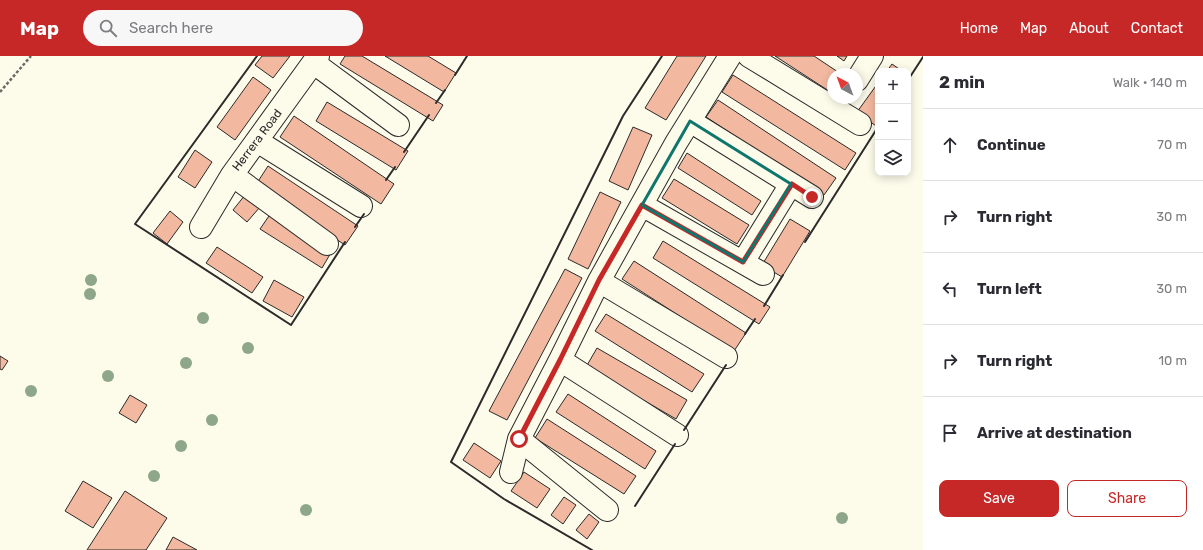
<!DOCTYPE html>
<html lang="en">
<head>
<meta charset="utf-8">
<style>
  body { margin:0; font-family:Rubik,sans-serif; background:#f7f7f7; color:#2b2b33 }
  .controls { position:absolute; right:12px; top:12px; display:grid; overflow:hidden; border-radius:8px; box-shadow:0 2px 10px #0003 }
  .controls button { width:36px; height:36px; display:grid; place-items:center; padding:0; border:0; border-bottom:1px solid #e1e1e2; background:#fff; color:#2b2b33; font:20px sans-serif }
  .compass { position:absolute; left:827px; top:12px; width:36px; height:36px; border-radius:50%; background:#fff; box-shadow:0 2px 10px #0003; rotate:319deg }
  .stop { position:absolute; width:12px; height:12px; margin:-9px; border:3px solid #c62828; border-radius:50%; background:#fff }
  .stop.end { background:#c62828; border-color:#fff; box-shadow:0 1px 4px #0008 }
  .list { margin:0; padding:0; list-style:none }
  h2 { display:flex; justify-content:space-between; align-items:center; height:52px; margin:0; padding:0 16px; font-size:17px }
  h2 small { font-size:13px; font-weight:400; color:#7c7c81 }
  .list li { display:grid; grid-template-columns:26px 1fr auto; gap:12px; align-items:center; box-sizing:border-box; height:72px; padding:0 16px; border-top:1px solid #e1e1e2 }
  .list b { display:block; font-size:15px; white-space:nowrap }
  .list em { font-size:13px; font-style:normal; color:#7c7c81 }
  .actions { display:flex; gap:8px; padding:12px 16px }
  .actions a { flex:1; padding:9px 0; border:1px solid #c62828; border-radius:8px; text-align:center; font-size:14px; color:#c62828 }
  .actions .main { background:#c62828; color:#fff }
  .icon { flex:none; width:22px; height:22px; fill:none; stroke:currentColor; stroke-width:2; stroke-linecap:round; stroke-linejoin:round }
  .map { position:relative; flex:none; width:923px; height:494px; overflow:hidden }
  header { display:flex; align-items:center; gap:24px; box-sizing:border-box; height:56px; padding:0 20px; background:#c62828; color:#fff }
  header strong { font-size:19px }
  nav { display:flex; gap:22px; margin-inline-start:auto; font-size:14px }
  .search { width:280px; height:36px; background:#f7f7f7; display:flex; align-items:center; gap:10px; box-sizing:border-box; padding:0 14px; border-radius:22px; color:#7c7c81; font-size:15px }
  main { display:flex }
  aside { flex:1; background:#fff }
  .map>svg:first-child { display:block }
  .building { fill:#f2b8a0; stroke:#2b2b2b }
  .lines { fill:none; stroke-linecap:round; stroke-linejoin:round }
  .minor-casing { stroke:#2b2b2b; stroke-width:24 }
  .path { stroke:#6a6964; stroke-width:2.5; stroke-dasharray:3 2; stroke-linecap:butt }
  .minor { stroke:#fdfbea; stroke-width:22 }
  .wall { stroke:#2b2b2b; stroke-width:2 }
  .tree { fill:#8ea78a }
  .route { stroke:#c62828; stroke-width:5 }
  .marked { fill:none; stroke:#0f766e; stroke-width:3; stroke-linejoin:round }
  .labels { text-anchor:middle; stroke-width:3; stroke-linejoin:round; paint-order:stroke }
  .street-label { font-size:12px; fill:#2b2b2b; stroke:#fdfbea }
</style>
</head>
<body>
<header>
<strong>Map</strong>
<div class="search"><svg class="icon" aria-label="search" viewBox="0 0 24 24"><circle cx="10" cy="10" r="6"/><path d="M15 15l6 6"/></svg>Search here</div>
<nav><a>Home</a><a>Map</a><a>About</a><a>Contact</a></nav>
</header>
<main>
<div class="map">
<svg width="923" height="494" viewBox="0 0 923 494">
  <rect width="100%" height="100%" fill="#fdfbea"/>
  <path class="building" d="M 262,0 L 290,0 L 273,22 L 255,9 Z
    M 345,0 L 362,0 L 443,49 L 433,65 L 340,8 Z
    M 385,0 L 428,0 L 456,17 L 444,36 Z
    M 677,0 L 706,0 L 666,64 L 645,52 Z
    M 775,0 L 814,0 L 841,18 L 833,18 L 833,29 L 829,35 Z
    M 837,0 L 847,0 L 844,5 Z
    M 892,8 L 902,15 L 887,15 Z
    M 733,19 L 856,97 L 845,114 L 722,36 Z
    M 253,21 L 271,34 L 235,84 L 217,71 Z
    M 878,27 L 878,67 L 876,70 L 857,56 Z
    M 718,44 L 836,122 L 824,139 L 706,61 Z
    M 327,46 L 408,95 L 396,114 L 316,65 Z
    M 294,60 L 394,128 L 381,148 L 280,81 Z
    M 633,71 L 652,79 L 628,134 L 609,125 Z
    M 195,94 L 212,106 L 195,132 L 178,121 Z
    M 687,97 L 761,145 L 752,159 L 678,112 Z
    M 268,110 L 358,170 L 345,189 L 255,130 Z
    M 674,123 L 749,169 L 737,188 L 662,142 Z
    M 600,136 L 621,146 L 588,213 L 568,203 Z
    M 245,139 L 260,151 L 247,166 L 233,154 Z
    M 170,155 L 183,166 L 167,188 L 153,177 Z
    M 271,157 L 332,195 L 322,212 L 260,173 Z
    M 790,163 L 810,175 L 782,221 L 762,209 Z
    M 663,185 L 770,251 L 759,268 L 653,202 Z
    M 217,191 L 263,221 L 252,237 L 206,207 Z
    M 634,205 L 746,277 L 734,295 L 622,223 Z
    M 565,213 L 582,222 L 507,364 L 489,355 Z
    M 274,224 L 304,241 L 292,261 L 263,245 Z
    M 606,258 L 704,318 L 692,336 L 595,275 Z
    M 597,292 L 687,344 L 676,363 L 586,311 Z
    M 0,300 L 8,305 L 2,314 L 0,313 Z
    M 568,338 L 656,395 L 645,413 L 556,356 Z
    M 130,339 L 147,349 L 136,367 L 119,357 Z
    M 547,363 L 636,420 L 624,438 L 535,382 Z
    M 474,387 L 501,405 L 490,422 L 463,404 Z
    M 524,416 L 550,433 L 537,452 L 511,435 Z
    M 83,425 L 112,442 L 93,472 L 65,455 Z
    M 125,435 L 167,462 L 146,494 L 87,494 Z
    M 564,441 L 576,449 L 563,468 L 551,459 Z
    M 589,458 L 599,466 L 587,483 L 576,474 Z
    M 173,481 L 197,494 L 166,494 Z"/>
  <g class="lines">
    <defs>
      <path id="minor" d="M 749,0 L 860,68
        M 314,7 L 398,69
        M 857,24 L 872,0
        M 690,65 L 812,141
        M 257,85 L 361,150
        M 232,119 L 327,188
        M 642,149 L 763,218
        M 201,171 L 232,119 L 318,0
        M 743,206 L 791,128
        M 599,225 L 726,301
        M 560,304 L 677,379
        M 519,383 L 607,454
        M 511,416 L 519,383 L 560,304 L 599,225 L 676,87 L 730,0"/>
    </defs>
    <use href="#minor" class="minor-casing"/>
    <path class="path" d="M 0,36 L 31,0"/>
    <use href="#minor" class="minor"/>
    <path class="wall" d="M 257,0 L 135,168 L 291,269 L 345,186
      M 455,19 L 467,0
      M 908,24 L 923,1
      M 436,47 L 445,34
      M 404,96 L 429,59
      M 386,124 L 395,111
      M 355,171 L 364,158
      M 805,186 L 878,71
      M 764,250 L 783,219
      M 745,278 L 755,263
      M 684,374 L 726,309
      M 635,450 L 675,388
      M 592,494 L 504,443 L 451,406 L 623,60 L 662,0"/>
  </g>
  <g class="tree">
    <circle cx="91" cy="224" r="6"/>
    <circle cx="90" cy="238" r="6"/>
    <circle cx="203" cy="262" r="6"/>
    <circle cx="248" cy="292" r="6"/>
    <circle cx="186" cy="307" r="6"/>
    <circle cx="108" cy="320" r="6"/>
    <circle cx="31" cy="335" r="6"/>
    <circle cx="212" cy="364" r="6"/>
    <circle cx="181" cy="390" r="6"/>
    <circle cx="154" cy="420" r="6"/>
    <circle cx="306" cy="454" r="6"/>
    <circle cx="842" cy="462" r="6"/>
  </g>
  <g class="lines">
    <path class="route" d="M 519,383 L 560,304 L 599,224 L 642,149 L 743,206 L 792,128 L 812,141"/>
  </g>
  <path class="marked" d="M 690,65 L 791,128 L 743,206 L 642,149 Z"/>
  <g class="labels">
    <g class="street-label">
      <text transform="translate(257 84) rotate(-53)" y="4">Herrera Road</text>
    </g>
  </g>
</svg>
<div class="controls">
<button>+</button>
<button>−</button>
<button><svg class="icon" aria-label="layers" viewBox="0 0 24 24"><path d="M12 4l9 5-9 5-9-5zM3 14l9 5 9-5"/></svg></button>
</div>
<svg class="compass" viewBox="-18 -18 36 36"><path d="M0-13l5 13h-10z" fill="#e53935"/><path d="M0 13l5-13h-10z" fill="#7c7c81"/></svg>
<div class="stop" style="left:519px;top:383px"></div>
<div class="stop end" style="left:812px;top:141px"></div>
</div>
<aside>
<h2>2 min<small>Walk · 140 m</small></h2>
<ul class="list">
<li><svg class="icon" aria-label="ahead" viewBox="0 0 24 24"><path d="M12 20V5M6 11l6-6 6 6"/></svg><div><b>Continue</b></div><em>70 m</em></li>
<li><svg class="icon" aria-label="right" viewBox="0 0 24 24"><path d="M7 20v-9h11M14 6l5 5-5 5"/></svg><div><b>Turn right</b></div><em>30 m</em></li>
<li><svg class="icon" aria-label="left" viewBox="0 0 24 24"><path d="M17 20v-9H6M10 6l-5 5 5 5"/></svg><div><b>Turn left</b></div><em>30 m</em></li>
<li><svg class="icon" aria-label="right" viewBox="0 0 24 24"><path d="M7 20v-9h11M14 6l5 5-5 5"/></svg><div><b>Turn right</b></div><em>10 m</em></li>
<li><svg class="icon" aria-label="arrive" viewBox="0 0 24 24"><path d="M6 21V4h12l-3 4 3 4H6"/></svg><div><b>Arrive at destination</b></div></li>
</ul>
<div class="actions"><a class="main">Save</a><a>Share</a></div>
</aside>
</main>
</body>
</html>
